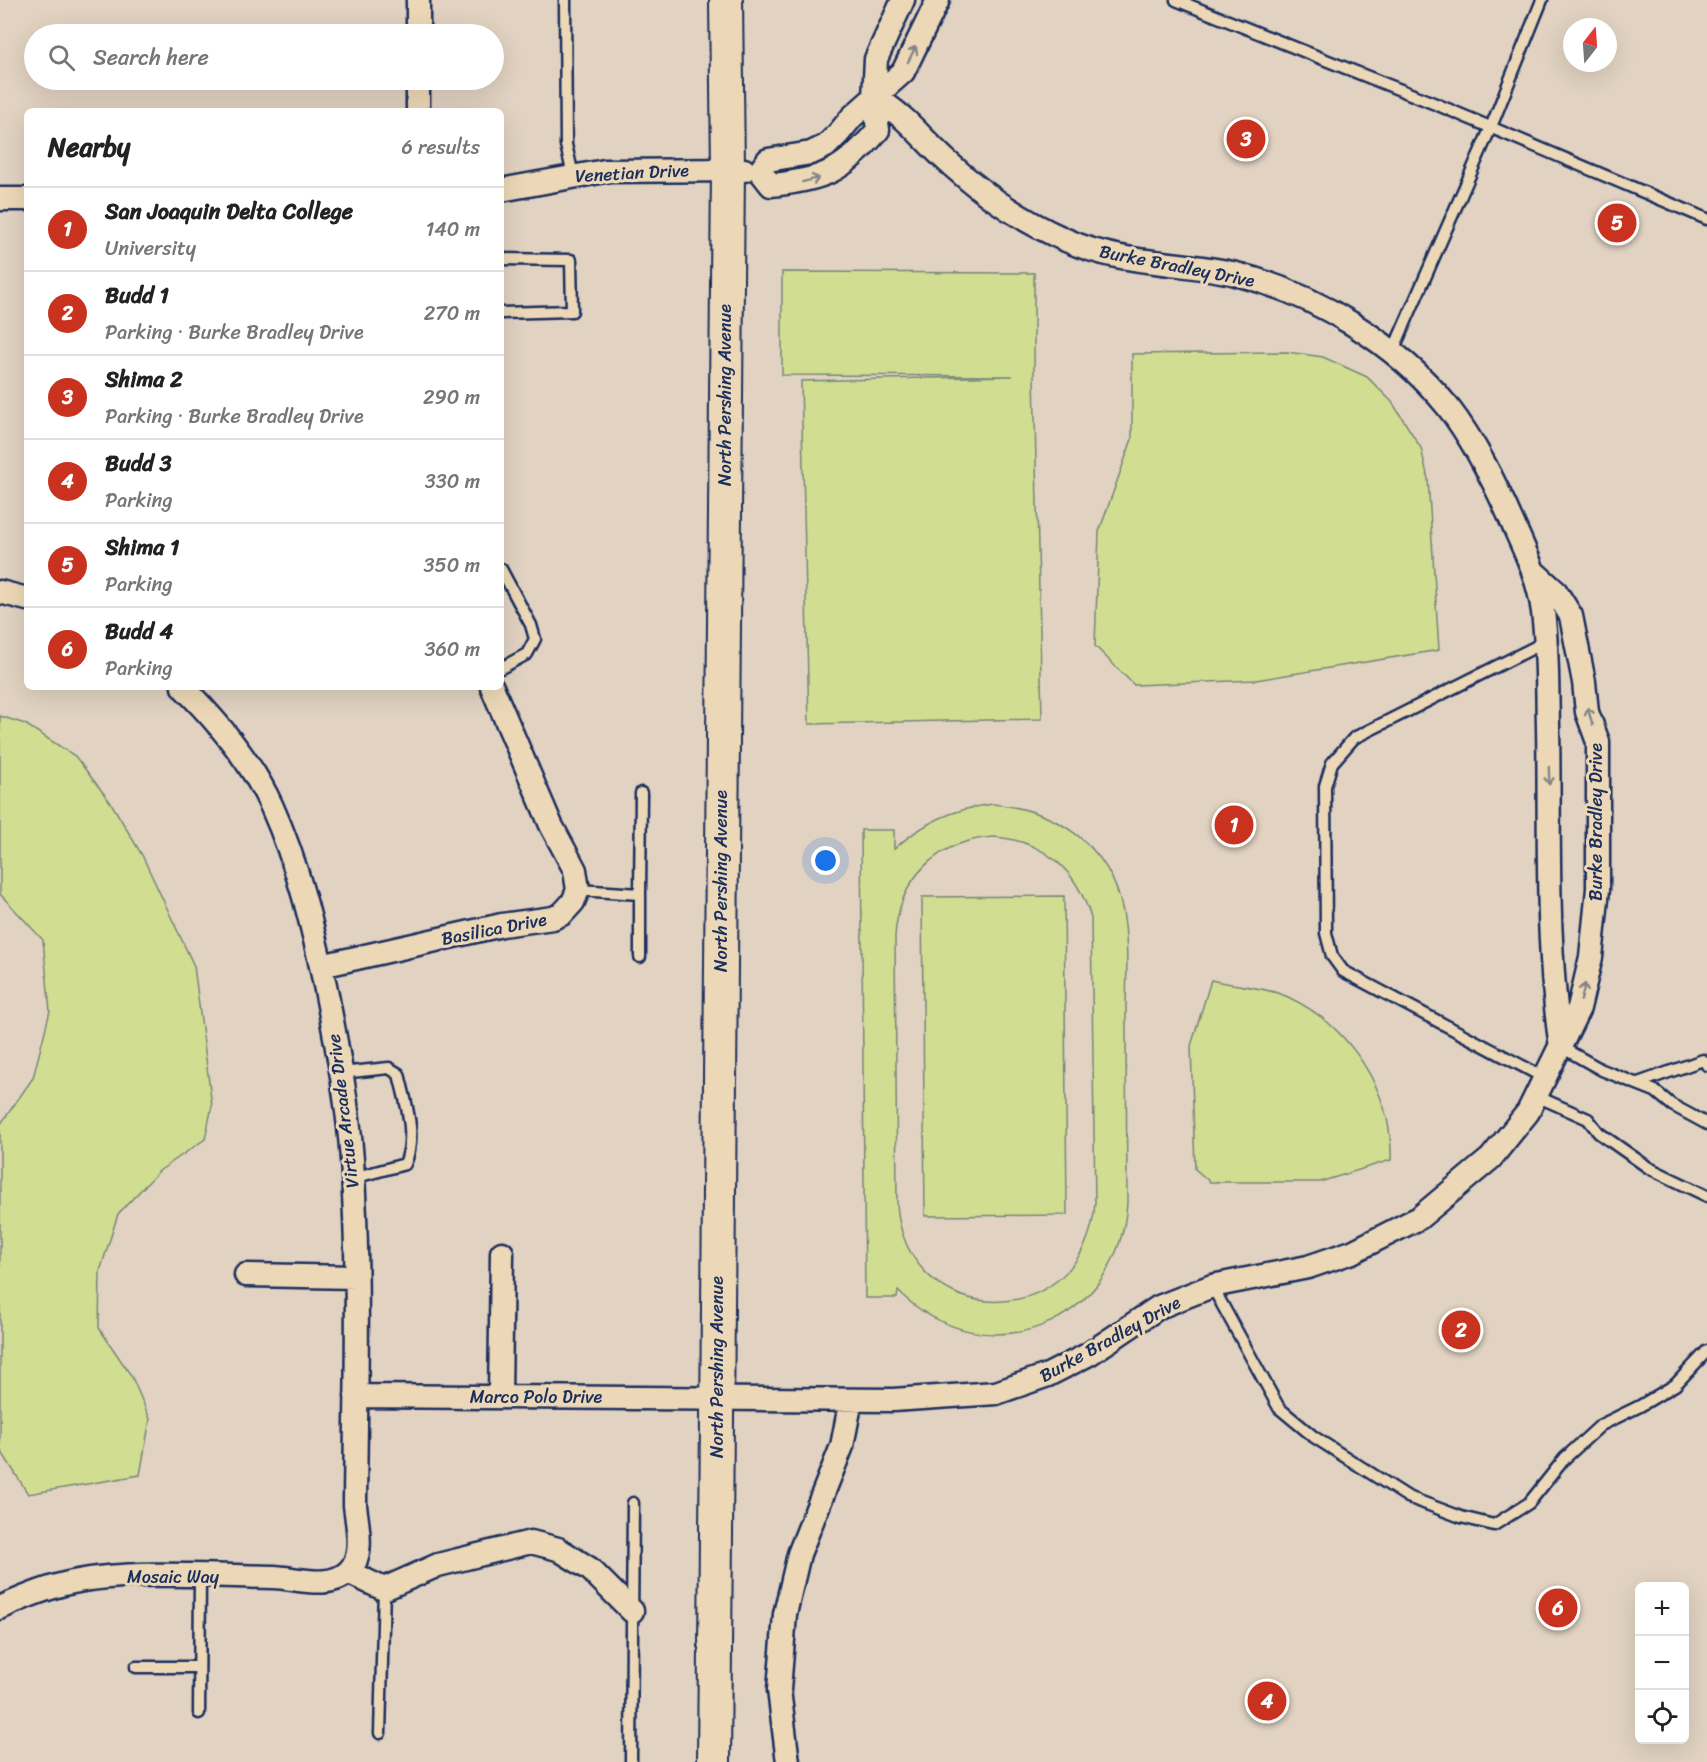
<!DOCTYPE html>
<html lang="en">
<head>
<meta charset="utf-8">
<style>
  body { margin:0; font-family:Sriracha,sans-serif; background:#f6f6f6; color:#222 }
  .controls { position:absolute; right:18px; bottom:18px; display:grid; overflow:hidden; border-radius:9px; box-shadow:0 6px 24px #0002 }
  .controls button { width:54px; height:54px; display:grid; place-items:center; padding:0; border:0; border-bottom:2px solid #e0e0e0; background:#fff; color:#222; font:30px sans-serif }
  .compass { position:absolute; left:1563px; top:18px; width:54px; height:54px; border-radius:50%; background:#fff; box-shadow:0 6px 24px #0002; rotate:17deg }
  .you { position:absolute; left:826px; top:861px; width:21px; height:21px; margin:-15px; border:4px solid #fff; border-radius:50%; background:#1a73e8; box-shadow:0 0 0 9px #1a73e833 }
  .badge { display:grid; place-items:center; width:39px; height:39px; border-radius:50%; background:#c8321e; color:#fff; font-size:20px; font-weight:700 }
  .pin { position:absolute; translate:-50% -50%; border:3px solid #fff; box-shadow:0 2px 6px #0006 }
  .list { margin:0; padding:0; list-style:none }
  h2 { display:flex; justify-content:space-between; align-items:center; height:78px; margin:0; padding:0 24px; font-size:26px }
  h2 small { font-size:20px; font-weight:400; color:#767676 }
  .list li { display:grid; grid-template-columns:39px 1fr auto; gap:18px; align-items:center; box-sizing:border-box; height:84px; padding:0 24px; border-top:2px solid #e0e0e0 }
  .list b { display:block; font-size:22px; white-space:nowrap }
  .list p { margin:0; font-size:20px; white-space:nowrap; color:#767676 }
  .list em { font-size:20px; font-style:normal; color:#767676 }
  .icon { flex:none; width:33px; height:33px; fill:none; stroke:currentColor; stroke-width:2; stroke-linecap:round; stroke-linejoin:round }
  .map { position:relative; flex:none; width:1707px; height:1762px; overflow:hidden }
  .search { position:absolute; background:#fff; box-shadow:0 6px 24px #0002; left:24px; top:24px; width:480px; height:66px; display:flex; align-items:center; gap:15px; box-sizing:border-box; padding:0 21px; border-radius:33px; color:#767676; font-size:22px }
  .panel { position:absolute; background:#fff; box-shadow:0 6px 24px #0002; left:24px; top:108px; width:480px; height:582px; border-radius:9px }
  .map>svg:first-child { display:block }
  .green { fill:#d1de91; stroke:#768678; stroke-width:1.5; fill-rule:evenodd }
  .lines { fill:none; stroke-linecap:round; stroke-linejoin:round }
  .lane-casing { stroke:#1b2f5e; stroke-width:15 }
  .street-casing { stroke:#1b2f5e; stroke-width:27 }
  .secondary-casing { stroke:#1b2f5e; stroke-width:36 }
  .lane { stroke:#ecd8b6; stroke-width:10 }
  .street { stroke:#ecd8b6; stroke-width:22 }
  .secondary { stroke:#ecd8b6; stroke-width:32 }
  .oneway { stroke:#84848a }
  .labels { text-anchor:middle; stroke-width:6; stroke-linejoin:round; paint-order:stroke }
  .street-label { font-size:18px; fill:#1b2f5e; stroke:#ecd8b6 }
</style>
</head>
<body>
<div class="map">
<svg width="1707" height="1762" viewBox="0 0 1707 1762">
  <rect width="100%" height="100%" fill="#e1d2c1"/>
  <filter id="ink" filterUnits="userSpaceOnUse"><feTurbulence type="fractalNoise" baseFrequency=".0167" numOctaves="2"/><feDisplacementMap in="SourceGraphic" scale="12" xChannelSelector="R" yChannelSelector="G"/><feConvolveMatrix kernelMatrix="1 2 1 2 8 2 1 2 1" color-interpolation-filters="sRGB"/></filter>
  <g filter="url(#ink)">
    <path class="green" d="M 782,272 L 1034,273 L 1034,376 L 1042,719 L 809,724 L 801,381 L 1013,376 L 782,375 Z
      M 1287,352 L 1323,357 L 1367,377 L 1392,402 L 1421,448 L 1428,479 L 1439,650 L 1256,680 L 1134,685 L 1095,646 L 1099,532 L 1132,439 L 1132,354 Z
      M 0,716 L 25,724 L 75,756 L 111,803 L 142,855 L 194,966 L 212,1106 L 205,1139 L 159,1171 L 118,1214 L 100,1271 L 99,1328 L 132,1377 L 150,1419 L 140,1475 L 28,1494 L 0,1449 L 0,1125 L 33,1078 L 50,1011 L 43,940 L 0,894 Z
      M 993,804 C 1057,810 1110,845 1123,912 C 1130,950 1125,992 1126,1030 C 1126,1088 1127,1146 1127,1203 C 1119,1325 986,1378 898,1291 L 897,1298 L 865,1298 L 861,830 L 894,830 L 894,849 C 924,822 953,809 993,804 ZM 993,837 C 1044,840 1077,870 1091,918 L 1095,1203 C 1086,1334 906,1334 897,1204 L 895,936 C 899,879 936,841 993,837 Z
      M 1064,896 L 1067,1215 L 925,1216 L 922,897 Z
      M 1211,980 C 1235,986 1266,987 1288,997 C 1350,1026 1393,1092 1391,1160 L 1320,1182 L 1210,1182 L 1195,1169 L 1191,1046 Z"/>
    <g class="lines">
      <defs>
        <path id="lane" d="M 565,0 L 566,145 L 573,175
          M 1176,0 L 1438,105 L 1707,219
          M 501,259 L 571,260 L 572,311 L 501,313
          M 1392,353 L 1491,127 L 1542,0
          M 501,569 L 531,625 L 535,639 L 527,654 L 501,668
          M 1544,639 L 1535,647 L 1354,738 L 1332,763 L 1325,786 L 1326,933 L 1332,956 L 1343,971 L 1545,1078
          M 578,890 L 640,894 L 640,957
          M 640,894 L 641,793
          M 1561,1047 L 1602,1070 L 1655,1091 L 1672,1105 L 1707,1124
          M 341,1073 L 389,1068 L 399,1074 C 406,1104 417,1135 405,1164 L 353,1178
          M 1638,1083 L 1703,1060 L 1707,1065
          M 1536,1096 L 1588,1119 L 1599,1133 L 1649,1168 L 1707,1196
          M 1212,1286 L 1279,1408 L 1314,1437 L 1408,1497 L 1461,1517 L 1494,1525 L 1529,1503 L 1565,1458 L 1601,1425 L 1640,1406 L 1675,1385 L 1707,1351
          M 136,1667 L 199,1667
          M 199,1713 L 200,1577
          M 380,1733 L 384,1589
          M 631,1762 L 633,1503"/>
        <path id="street" d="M 418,0 L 418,34
          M 418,80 L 418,111
          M 874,97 C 908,117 921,138 949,163 C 984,195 1022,221 1066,240 C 1120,265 1180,261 1236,274 C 1316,294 1396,343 1448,407 C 1475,442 1495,483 1513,524 C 1526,553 1539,580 1543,612 C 1548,650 1547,688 1548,726 C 1550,833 1545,941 1561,1047
          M 760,171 L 771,185 C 823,180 844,171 878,130 L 874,97 L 876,59 L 903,0
          M 760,171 L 768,160 L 811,153 L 826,146 L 838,134 L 852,117 L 903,72 L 938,0
          M 501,190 L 605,171 L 744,170
          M 0,199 L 27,199
          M 0,592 L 27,599
          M 321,966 L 502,925 L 553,918 L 562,914 L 573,902 L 578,890 L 575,870 L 551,825 L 492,687
          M 246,1275 L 356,1277
          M 356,1396 L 893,1400 L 996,1393 L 1048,1375 L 1089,1354 L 1159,1307 L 1212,1286 L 1308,1267 L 1352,1252 L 1419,1218 L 1491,1158 L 1528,1112 L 1579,1008 L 1591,957 L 1598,889 L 1598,742 L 1587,712 L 1584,682 L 1571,616 L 1556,592 L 1534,572
          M 500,1397 L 502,1253
          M 348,1572 L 384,1589 L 438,1565 L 531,1542 L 558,1549 L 590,1569 L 632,1611
          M 0,1608 C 24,1597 48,1587 73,1582 C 131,1570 214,1576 274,1577 C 297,1578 330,1590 349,1571 C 365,1555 357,1525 355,1505 C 356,1390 360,1275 352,1160 C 348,1103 337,1046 326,990 C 313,927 298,865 272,807 C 252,762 218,722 183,687
          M 788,1762 L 779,1690 L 785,1614 L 799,1554 L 842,1446 L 851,1400"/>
        <path id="secondary" d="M 714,1762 L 728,169 L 726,0"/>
      </defs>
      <use href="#lane" class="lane-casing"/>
      <use href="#street" class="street-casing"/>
      <use href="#secondary" class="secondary-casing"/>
      <use href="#lane" class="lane"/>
      <use href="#street" class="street"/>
      <use href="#secondary" class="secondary"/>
    </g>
    <defs><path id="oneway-shaft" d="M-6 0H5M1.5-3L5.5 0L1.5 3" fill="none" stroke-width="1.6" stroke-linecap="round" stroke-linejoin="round" transform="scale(1.5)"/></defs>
    <g class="oneway">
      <use href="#oneway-shaft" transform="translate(912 54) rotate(-63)"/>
      <use href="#oneway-shaft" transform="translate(811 180) rotate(-14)"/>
      <use href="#oneway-shaft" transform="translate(1590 716) rotate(-107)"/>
      <use href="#oneway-shaft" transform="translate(1549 776) rotate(89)"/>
      <use href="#oneway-shaft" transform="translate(1583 992) rotate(-76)"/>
    </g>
  </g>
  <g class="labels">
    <g class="street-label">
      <text transform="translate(632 173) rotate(-3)" y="6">Venetian Drive</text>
      <text transform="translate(1177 266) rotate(11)" y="6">Burke Bradley Drive</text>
      <text transform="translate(725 395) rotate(-90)" y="6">North Pershing Avenue</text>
      <text transform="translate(1596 822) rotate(-90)" y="6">Burke Bradley Drive</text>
      <text transform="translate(721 881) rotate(-90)" y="6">North Pershing Avenue</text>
      <text transform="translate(494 929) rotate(-11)" y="6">Basilica Drive</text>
      <text transform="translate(343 1111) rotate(-97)" y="6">Virtue Arcade Drive</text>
      <text transform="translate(1110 1339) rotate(-29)" y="6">Burke Bradley Drive</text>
      <text transform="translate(717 1367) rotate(-90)" y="6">North Pershing Avenue</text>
      <text x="536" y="1403">Marco Polo Drive</text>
      <text x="173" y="1583">Mosaic Way</text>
    </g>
  </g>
</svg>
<div class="controls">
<button>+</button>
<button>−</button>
<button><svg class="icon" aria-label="locate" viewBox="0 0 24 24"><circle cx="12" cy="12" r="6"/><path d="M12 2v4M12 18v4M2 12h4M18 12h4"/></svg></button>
</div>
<svg class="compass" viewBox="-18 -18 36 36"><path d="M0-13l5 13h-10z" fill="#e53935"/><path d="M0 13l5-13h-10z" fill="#767676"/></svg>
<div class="you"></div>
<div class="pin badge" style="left:1234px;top:825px">1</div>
<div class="pin badge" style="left:1461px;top:1330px">2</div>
<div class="pin badge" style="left:1246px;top:139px">3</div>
<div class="pin badge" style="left:1267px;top:1701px">4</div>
<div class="pin badge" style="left:1617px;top:223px">5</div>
<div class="pin badge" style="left:1558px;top:1608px">6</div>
<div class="search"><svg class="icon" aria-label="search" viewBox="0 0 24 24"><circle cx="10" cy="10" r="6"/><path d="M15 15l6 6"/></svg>Search here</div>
<section class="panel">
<h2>Nearby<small>6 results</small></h2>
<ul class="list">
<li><span class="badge">1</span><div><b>San Joaquin Delta College</b><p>University</p></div><em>140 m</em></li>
<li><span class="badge">2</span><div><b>Budd 1</b><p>Parking · Burke Bradley Drive</p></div><em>270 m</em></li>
<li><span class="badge">3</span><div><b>Shima 2</b><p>Parking · Burke Bradley Drive</p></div><em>290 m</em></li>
<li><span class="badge">4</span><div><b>Budd 3</b><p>Parking</p></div><em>330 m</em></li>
<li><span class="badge">5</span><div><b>Shima 1</b><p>Parking</p></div><em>350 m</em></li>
<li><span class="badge">6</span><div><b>Budd 4</b><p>Parking</p></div><em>360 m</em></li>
</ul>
</section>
</div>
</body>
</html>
